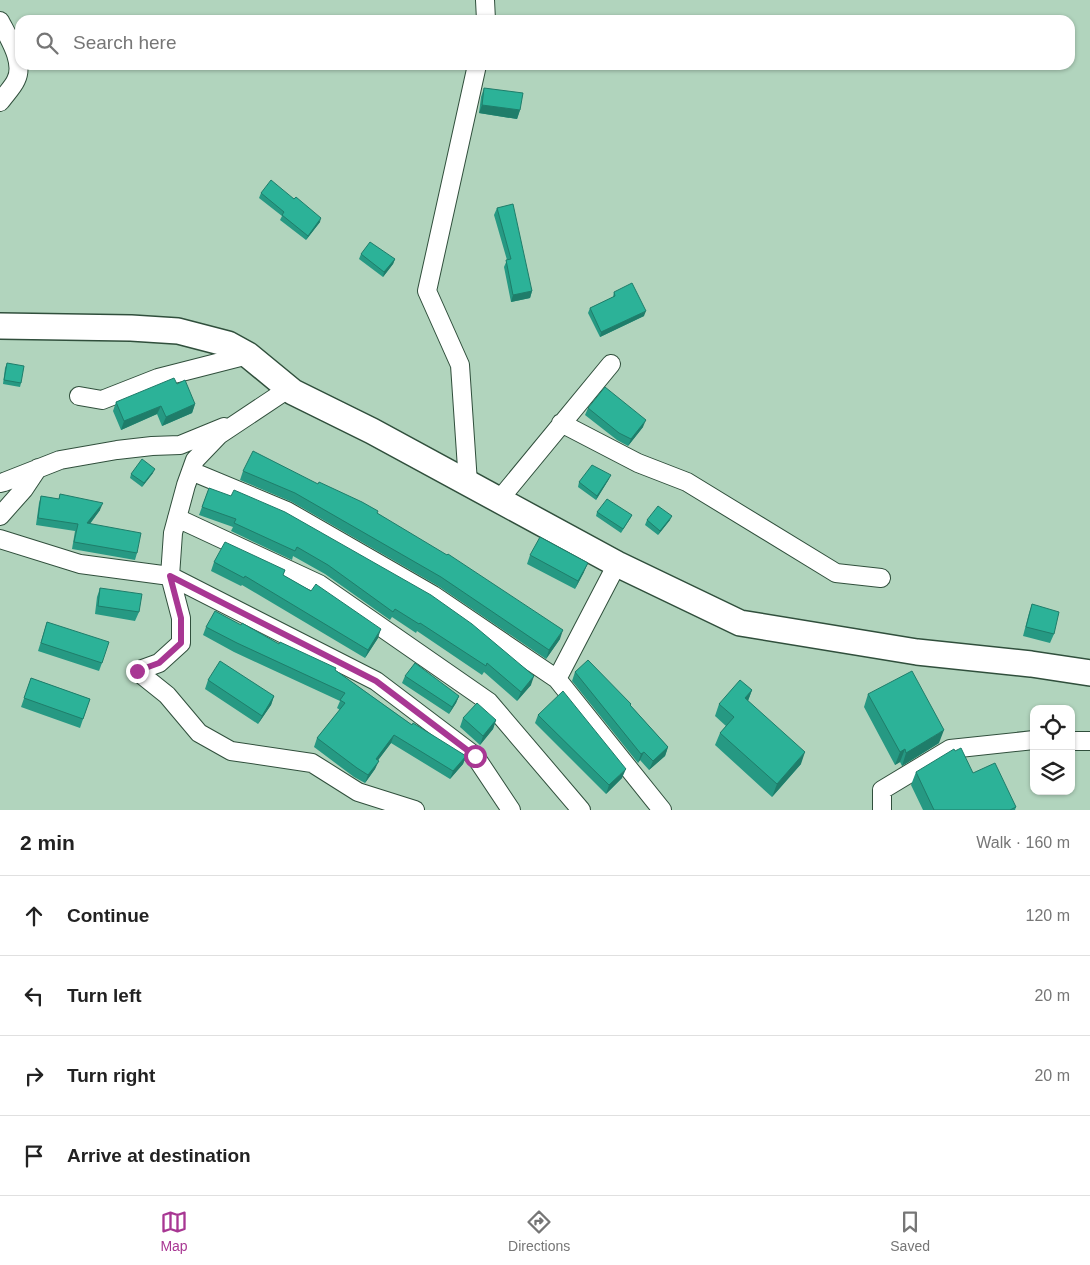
<!DOCTYPE html>
<html lang="en">
<head>
<meta charset="utf-8">
<style>
  body { margin:0; font-family:Arial,sans-serif; background:#f2f2f2; color:#222 }
  .controls { position:absolute; right:15px; bottom:15px; display:grid; overflow:hidden; border-radius:10px; box-shadow:0 1px 4px #0004 }
  .controls button { width:45px; height:45px; display:grid; place-items:center; padding:0; border:0; border-bottom:1px solid #e0e0e0; background:#fff; color:#222; font:25px sans-serif }
  .stop { position:absolute; width:15px; height:15px; margin:-11px; border:4px solid #a83793; border-radius:50%; background:#fff }
  .stop.end { background:#a83793; border-color:#fff; box-shadow:0 1px 5px #0008 }
  .list { margin:0; padding:0; list-style:none }
  h2 { display:flex; justify-content:space-between; align-items:center; height:65px; margin:0; padding:0 20px; font-size:21px }
  h2 small { font-size:16px; font-weight:400; color:#767676 }
  .list li { display:grid; grid-template-columns:32px 1fr auto; gap:15px; align-items:center; box-sizing:border-box; height:80px; padding:0 20px; border-top:1px solid #e0e0e0 }
  .list b { display:block; font-size:19px; white-space:nowrap }
  .list em { font-size:16px; font-style:normal; color:#767676 }
  .icon { flex:none; width:28px; height:28px; fill:none; stroke:currentColor; stroke-width:2; stroke-linecap:round; stroke-linejoin:round }
  .map { position:relative; flex:none; width:1090px; height:810px; overflow:hidden }
  .search { position:absolute; background:#fff; box-shadow:0 1px 4px #0004; left:15px; right:15px; top:15px; height:55px; display:flex; align-items:center; gap:12px; box-sizing:border-box; padding:0 18px; border-radius:15px; color:#767676; font-size:19px }
  .sheet { height:385px; background:#fff }
  nav { display:flex; justify-content:space-around; align-items:center; box-sizing:border-box; height:70px; border-top:1px solid #e0e0e0; background:#fff; font-size:14px; color:#767676 }
  nav a { display:grid; justify-items:center; gap:2px }
  nav .on { color:#a83793 }
  .map>svg:first-child { display:block }
  .lines { fill:none; stroke-linecap:round; stroke-linejoin:round }
  .minor-casing { stroke:#304f3c; stroke-width:20 }
  .secondary-casing { stroke:#304f3c; stroke-width:28 }
  .minor { stroke:#fff; stroke-width:18 }
  .secondary { stroke:#fff; stroke-width:25 }
  .wall { fill:#269983 }
  .shaded-wall { fill:#1f7d6a }
  .building { fill:#2cb298; stroke:#1f7d6a }
  .route { stroke:#a83793; stroke-width:6 }
</style>
</head>
<body>
<div class="map">
<svg width="1090" height="810" viewBox="0 0 1090 810">
  <rect width="100%" height="100%" fill="#b1d4bd"/>
  <g class="lines">
    <defs>
      <path id="minor" d="M 485,0 L 486,20
        M 0,21 C 8,37 25,62 16,80 C 13,87 5,95 0,102
        M 288,389 L 219,435 L 195,460 L 186,485 L 173,533 L 170,576 L 181,618 L 181,643 L 159,663 L 137,671 L 167,695 L 199,733 L 231,751 L 312,763 L 358,792 L 415,810
        M 79,396 L 102,400 L 158,378 L 248,355
        M 561,423 L 638,463 L 687,482 L 836,573 L 881,578
        M 191,471 L 287,511 L 433,595 L 557,679 L 662,810
        M 0,483 L 4,482 L 60,460 L 117,450 L 152,446 L 180,445 L 224,427
        M 468,483 L 460,365 L 427,291 L 477,65
        M 499,500 L 611,364
        M 0,516 L 24,489 L 38,468
        M 177,518 L 319,584 L 489,702 L 581,810
        M 0,539 L 80,564 L 170,576 L 376,681 L 475,756 L 511,810
        M 557,679 L 617,564
        M 1071,741 L 1090,741
        M 882,810 L 882,790 L 950,749 L 1034,740"/>
      <path id="secondary" d="M 0,326 L 131,328 L 178,331 L 228,344 L 248,355 L 293,392 L 372,431 L 617,564 L 740,623 L 917,652 L 1031,664 L 1090,673"/>
    </defs>
    <use href="#minor" class="minor-casing"/>
    <use href="#secondary" class="secondary-casing"/>
    <use href="#minor" class="minor"/>
    <use href="#secondary" class="secondary"/>
  </g>
  <path class="wall" d="M 484,88 L 520,110 L 517,119 L 479,113 L 481,97 Z
    M 261,193 L 320,222 L 306,240 L 280,220 L 282,216 L 259,198 Z
    M 497,208 L 532,291 L 530,298 L 511,302 L 504,267 L 507,260 L 494,215 Z
    M 361,254 L 395,259 L 393,264 L 383,277 L 359,259 Z
    M 614,292 L 644,316 L 600,337 L 588,313 L 590,308 L 613,297 Z
    M 7,363 L 21,383 L 20,387 L 3,384 L 5,368 Z
    M 177,384 L 195,404 L 192,413 L 162,426 L 157,414 L 121,430 L 113,411 L 116,402 Z
    M 588,408 L 643,427 L 628,446 L 617,440 L 585,415 Z
    M 243,471 L 377,513 L 560,639 L 546,659 L 438,586 L 292,502 L 240,480 Z
    M 153,473 L 142,487 L 130,478 L 131,474 Z
    M 609,479 L 596,500 L 578,487 L 579,482 Z
    M 209,488 L 531,685 L 517,701 L 484,672 L 482,675 L 417,631 L 416,633 L 392,617 L 390,620 L 325,574 L 293,556 L 292,560 L 231,531 L 233,527 L 199,515 Z
    M 60,494 L 100,510 L 90,524 L 137,553 L 135,560 L 72,549 L 75,531 L 36,525 L 39,503 L 41,496 L 59,499 Z
    M 597,512 L 632,515 L 630,519 L 621,533 L 596,516 Z
    M 647,520 L 670,520 L 658,535 L 645,525 Z
    M 530,555 L 584,572 L 575,589 L 527,564 Z
    M 214,562 L 285,570 L 283,575 L 311,591 L 378,638 L 365,658 L 242,585 L 241,586 L 211,571 Z
    M 100,588 L 139,612 L 135,621 L 95,614 L 97,597 Z
    M 1032,604 L 1054,634 L 1050,643 L 1023,636 L 1029,613 Z
    M 47,622 L 102,663 L 99,671 L 38,651 Z
    M 206,627 L 279,644 L 335,670 L 412,725 L 466,756 L 463,764 L 450,779 L 391,743 L 378,760 L 375,769 L 365,783 L 354,777 L 314,747 L 317,738 L 340,710 L 337,708 L 340,701 L 234,652 L 203,635 Z
    M 575,672 L 631,704 L 631,706 L 668,747 L 665,756 L 649,770 L 640,760 L 638,763 L 572,681 Z
    M 405,676 L 459,696 L 456,703 L 449,714 L 402,683 Z
    M 31,678 L 90,699 L 80,728 L 21,707 Z
    M 208,680 L 274,696 L 271,705 L 258,724 L 205,689 Z
    M 752,690 L 748,701 L 801,764 L 772,797 L 715,745 L 720,733 L 726,726 L 715,716 L 719,704 Z
    M 868,694 L 939,743 L 902,766 L 900,762 L 895,765 L 864,707 Z
    M 538,715 L 622,778 L 606,794 L 535,723 Z
    M 463,718 L 496,720 L 493,729 L 480,745 L 460,727 Z
    M 916,772 L 973,773 L 1016,807 L 1015,810 L 923,810 L 911,785 Z"/>
  <path class="shaded-wall" d="M 482,105 L 520,110 L 517,119 L 479,113 Z
    M 321,218 L 320,222 L 306,240 L 308,236 Z
    M 395,259 L 393,264 L 383,277 L 384,272 Z
    M 532,291 L 530,298 L 511,302 L 513,295 Z
    M 646,311 L 644,316 L 600,337 L 601,332 Z
    M 195,404 L 192,413 L 162,426 L 166,417 Z
    M 161,406 L 157,414 L 121,430 L 124,421 Z
    M 646,420 L 643,427 L 628,446 L 631,439 Z
    M 155,469 L 153,473 L 142,487 L 144,483 Z
    M 611,475 L 609,479 L 596,500 L 597,496 Z
    M 103,503 L 100,510 L 85,530 L 87,523 Z
    M 672,516 L 670,520 L 658,535 L 660,531 Z
    M 588,563 L 584,572 L 575,589 L 578,581 Z
    M 381,629 L 378,638 L 365,658 L 368,650 Z
    M 563,630 L 560,639 L 546,659 L 549,650 Z
    M 534,676 L 531,685 L 517,701 L 521,692 Z
    M 752,690 L 747,703 L 745,698 Z
    M 274,696 L 271,705 L 258,724 L 262,716 Z
    M 459,696 L 456,703 L 449,714 L 452,707 Z
    M 496,720 L 493,729 L 480,745 L 483,736 Z
    M 944,730 L 939,743 L 902,766 L 906,753 Z
    M 394,735 L 391,743 L 373,767 L 376,759 Z
    M 668,747 L 665,756 L 649,770 L 653,761 Z
    M 905,749 L 900,762 L 895,765 L 900,752 Z
    M 644,752 L 640,760 L 638,763 L 641,754 Z
    M 805,752 L 801,764 L 772,797 L 777,784 Z
    M 466,756 L 463,764 L 450,779 L 453,771 Z
    M 379,761 L 375,769 L 365,783 L 368,775 Z
    M 626,769 L 622,778 L 606,794 L 609,785 Z"/>
  <path class="building" d="M 484,88 L 523,93 L 520,110 L 482,105 Z
    M 271,180 L 294,199 L 296,197 L 321,218 L 308,236 L 282,215 L 284,212 L 261,193 Z
    M 513,204 L 532,291 L 513,295 L 506,260 L 511,259 L 497,208 Z
    M 370,242 L 395,259 L 384,272 L 361,254 Z
    M 632,283 L 646,311 L 601,332 L 590,308 L 615,296 L 614,292 Z
    M 7,363 L 24,366 L 21,383 L 4,380 Z
    M 174,378 L 177,384 L 185,380 L 195,404 L 166,417 L 161,406 L 124,421 L 116,402 Z
    M 605,387 L 646,420 L 631,439 L 619,433 L 588,408 Z
    M 253,451 L 318,484 L 319,482 L 362,502 L 378,511 L 377,513 L 447,555 L 448,554 L 563,630 L 549,650 L 441,577 L 295,493 L 243,471 Z
    M 142,459 L 155,469 L 144,483 L 131,474 Z
    M 592,465 L 611,475 L 597,496 L 579,482 Z
    M 209,488 L 231,496 L 234,490 L 285,512 L 431,595 L 472,624 L 534,676 L 521,692 L 487,663 L 486,666 L 420,623 L 419,624 L 395,609 L 393,612 L 328,565 L 297,547 L 295,551 L 234,523 L 236,519 L 202,507 Z
    M 60,494 L 103,503 L 87,523 L 141,533 L 137,553 L 74,542 L 78,524 L 38,518 L 41,496 L 59,499 Z
    M 607,499 L 632,515 L 623,529 L 597,512 Z
    M 658,506 L 672,516 L 660,531 L 647,520 Z
    M 540,537 L 588,563 L 578,581 L 530,555 Z
    M 225,542 L 285,570 L 283,575 L 311,591 L 316,584 L 317,585 L 381,629 L 368,650 L 245,576 L 244,578 L 214,562 Z
    M 100,588 L 142,594 L 139,612 L 98,606 Z
    M 1032,604 L 1059,612 L 1054,634 L 1026,627 Z
    M 215,611 L 241,625 L 242,623 L 279,644 L 280,642 L 336,668 L 335,670 L 412,725 L 413,723 L 466,756 L 453,771 L 394,735 L 376,759 L 379,761 L 368,775 L 357,768 L 317,738 L 345,703 L 340,700 L 345,693 L 237,643 L 206,627 Z
    M 47,622 L 109,642 L 102,663 L 41,643 Z
    M 588,660 L 631,704 L 630,705 L 668,747 L 653,761 L 644,752 L 641,754 L 575,672 Z
    M 220,661 L 274,696 L 262,716 L 208,680 Z
    M 415,663 L 459,696 L 452,707 L 405,676 Z
    M 912,671 L 944,730 L 906,753 L 905,749 L 900,752 L 868,694 Z
    M 31,678 L 90,699 L 83,719 L 24,698 Z
    M 740,680 L 752,690 L 745,698 L 805,752 L 777,784 L 720,733 L 734,717 L 719,704 Z
    M 563,691 L 626,769 L 609,785 L 538,715 Z
    M 477,703 L 496,720 L 483,736 L 463,718 Z
    M 961,748 L 973,773 L 995,763 L 1016,807 L 1010,810 L 934,810 L 916,772 L 954,749 L 955,751 Z"/>
  <g class="lines">
    <path class="route" d="M 137,671 L 159,663 L 181,643 L 181,618 L 170,576 L 376,681 L 475,756"/>
  </g>
</svg>
<div class="controls">
<button><svg class="icon" aria-label="locate" viewBox="0 0 24 24"><circle cx="12" cy="12" r="6"/><path d="M12 2v4M12 18v4M2 12h4M18 12h4"/></svg></button>
<button><svg class="icon" aria-label="layers" viewBox="0 0 24 24"><path d="M12 4l9 5-9 5-9-5zM3 14l9 5 9-5"/></svg></button>
</div>
<div class="stop" style="left:475px;top:756px"></div>
<div class="stop end" style="left:137px;top:671px"></div>
<div class="search"><svg class="icon" aria-label="search" viewBox="0 0 24 24"><circle cx="10" cy="10" r="6"/><path d="M15 15l6 6"/></svg>Search here</div>
</div>
<section class="sheet">
<h2>2 min<small>Walk · 160 m</small></h2>
<ul class="list">
<li><svg class="icon" aria-label="ahead" viewBox="0 0 24 24"><path d="M12 20V5M6 11l6-6 6 6"/></svg><div><b>Continue</b></div><em>120 m</em></li>
<li><svg class="icon" aria-label="left" viewBox="0 0 24 24"><path d="M17 20v-9H6M10 6l-5 5 5 5"/></svg><div><b>Turn left</b></div><em>20 m</em></li>
<li><svg class="icon" aria-label="right" viewBox="0 0 24 24"><path d="M7 20v-9h11M14 6l5 5-5 5"/></svg><div><b>Turn right</b></div><em>20 m</em></li>
<li><svg class="icon" aria-label="arrive" viewBox="0 0 24 24"><path d="M6 21V4h12l-3 4 3 4H6"/></svg><div><b>Arrive at destination</b></div></li>
</ul>
</section>
<nav>
<a class="on"><svg class="icon" aria-label="map" viewBox="0 0 24 24"><path d="M3 6l6-2 6 2 6-2v14l-6 2-6-2-6 2zM9 4v14M15 6v14"/></svg>Map</a>
<a><svg class="icon" aria-label="directions" viewBox="0 0 24 24"><path d="M12 3l9 9-9 9-9-9zM9 14v-3h6M13 9l2 2-2 2"/></svg>Directions</a>
<a><svg class="icon" aria-label="saved" viewBox="0 0 24 24"><path d="M7 4h10v16l-5-4-5 4z"/></svg>Saved</a>
</nav>
</body>
</html>
